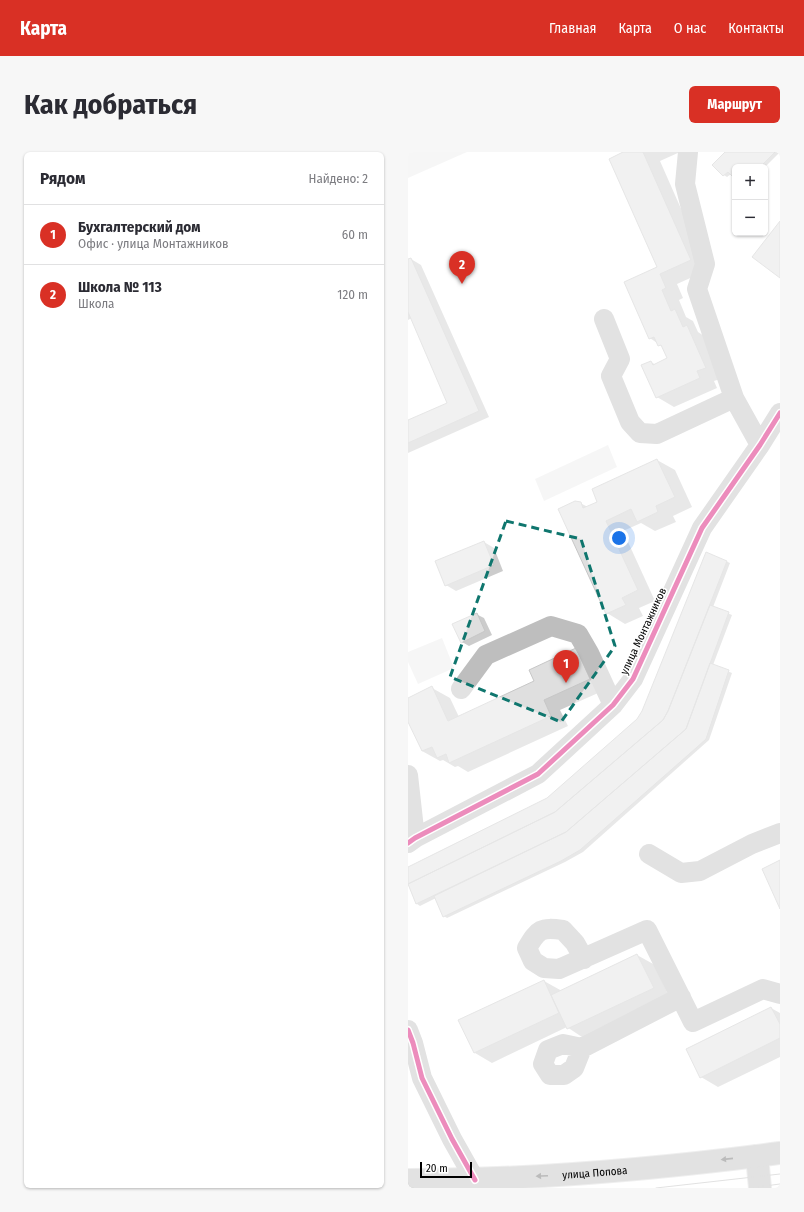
<!DOCTYPE html>
<html lang="ru">
<head>
<meta charset="utf-8">
<style>
  body { margin:0; font-family:"Fira Sans Condensed",sans-serif; background:#f7f7f7; color:#2b2b33 }
  .controls { position:absolute; right:12px; top:12px; display:grid; overflow:hidden; border-radius:6px; box-shadow:0 1px 3px #0004 }
  .controls button { width:36px; height:36px; display:grid; place-items:center; padding:0; border:0; border-bottom:1px solid #e1e1e2; background:#fff; color:#2b2b33; font:20px sans-serif }
  .scale { position:absolute; left:12px; bottom:10px; width:52px; box-sizing:border-box; padding-left:4px; border:2px solid #000; border-top:0; font-size:11px; line-height:14px; white-space:nowrap; color:#000; -webkit-text-stroke:3px #fff; paint-order:stroke }
  .you { position:absolute; left:211px; top:386px; width:14px; height:14px; margin:-10px; border:3px solid #fff; border-radius:50%; background:#1a73e8; box-shadow:0 0 0 6px #1a73e833 }
  .badge { display:grid; place-items:center; width:26px; height:26px; border-radius:50%; background:#d93025; color:#fff; font-size:13px; font-weight:700 }
  .pin { position:absolute; translate:-50% -33px; filter:drop-shadow(0 1px 2px #0008) }
  .pin::after { content:''; position:absolute; top:21px; width:14px; height:12px; background:inherit; clip-path:polygon(0 0,100% 0,50% 100%) }
  .list { margin:0; padding:0; list-style:none }
  h2 { display:flex; justify-content:space-between; align-items:center; height:52px; margin:0; padding:0 16px; font-size:17px }
  h2 small { font-size:13px; font-weight:400; color:#7c7c81 }
  .list li { display:grid; grid-template-columns:26px 1fr auto; gap:12px; align-items:center; box-sizing:border-box; height:60px; padding:0 16px; border-top:1px solid #e1e1e2 }
  .list b { display:block; font-size:15px; white-space:nowrap }
  .list p { margin:0; font-size:13px; white-space:nowrap; color:#7c7c81 }
  .list em { font-size:13px; font-style:normal; color:#7c7c81 }
  .map { position:relative; flex:none; width:372px; height:1036px; overflow:hidden; border-radius:6px }
  header { display:flex; align-items:center; gap:24px; box-sizing:border-box; height:56px; padding:0 20px; background:#d93025; color:#fff }
  header strong { font-size:19px }
  nav { display:flex; gap:22px; margin-inline-start:auto; font-size:14px }
  .intro { display:flex; align-items:center; justify-content:space-between; box-sizing:border-box; height:96px; padding:0 24px }
  h1 { margin:0; font-size:28px }
  .button { padding:10px 18px; border-radius:6px; background:#d93025; color:#fff; font-size:14px; font-weight:700 }
  main { display:flex; gap:24px; padding:0 24px }
  aside { flex:1; background:#fff; border-radius:6px; box-shadow:0 1px 3px #0004 }
  .map>svg:first-child { display:block }
  .green { fill:#ececec }
  .shadow { fill:#0003 }
  .building { fill:#dfdfdf; stroke:#c7c7c7 }
  .lines { fill:none; stroke-linecap:round; stroke-linejoin:round }
  .major-casing { stroke:#dbdbdb; stroke-width:24 }
  .minor { stroke:#bebebe; stroke-width:20 }
  .major { stroke:#bebebe; stroke-width:22 }
  .tram { stroke:#bebebe; stroke-width:1 }
  .cycleway-casing { stroke:#fff; stroke-width:8 }
  .cycleway { stroke:#d6006c; stroke-width:5 }
  .oneway { fill:#686868 }
  .marked { fill:none; stroke:#0f766e; stroke-width:3; stroke-dasharray:8 5; stroke-linejoin:round }
  .labels { text-anchor:middle; stroke-width:3.5; stroke-linejoin:round; paint-order:stroke }
  .street-label { font-size:11px; fill:#000; stroke:#fff }
</style>
</head>
<body>
<header>
<strong>Карта</strong>
<nav><a>Главная</a><a>Карта</a><a>О нас</a><a>Контакты</a></nav>
</header>
<div class="intro"><h1>Как добраться</h1><a class="button">Маршрут</a></div>
<main>
<aside>
<h2>Рядом<small>Найдено: 2</small></h2>
<ul class="list">
<li><span class="badge">1</span><div><b>Бухгалтерский дом</b><p>Офис · улица Монтажников</p></div><em>60 m</em></li>
<li><span class="badge">2</span><div><b>Школа № 113</b><p>Школа</p></div><em>120 m</em></li>
</ul>
</aside>
<div class="map">
<svg width="372" height="1036" viewBox="0 0 372 1036">
  <rect width="100%" height="100%" fill="#fff"/>
  <path class="green" d="M 0,0 L 59,0 L 0,26 Z
    M 200,293 L 209,315 L 136,349 L 127,327 Z
    M 34,486 L 46,516 L 10,532 L 0,510 L 0,500 Z"/>
  <path class="shadow" d="M 218,0 L 272,0 L 252,9 L 300,118 L 269,132 L 275,146 L 271,148 L 278,165 L 285,169 L 290,180 L 296,184 L 315,226 L 306,229 L 309,236 L 266,255 L 249,245 L 243,210 L 248,213 L 261,207 L 256,196 L 242,186 L 250,116 Z
    M 319,0 L 372,0 L 357,15 L 327,15 L 327,25 L 323,22 L 319,25 L 316,23 L 306,13 Z
    M 3,107 L 13,113 L 81,265 L 0,301 L 0,269 L 41,251 L 4,166 L 0,168 L 0,108 Z
    M 249,308 L 267,318 L 284,355 L 265,364 L 268,370 L 247,379 L 233,371 L 215,379 L 247,449 L 231,456 L 235,464 L 217,472 L 199,461 L 172,351 L 180,355 L 191,350 Z
    M 76,390 L 86,396 L 95,419 L 48,439 L 38,433 Z
    M 299,401 L 322,411 L 305,455 L 324,463 L 305,513 L 324,521 L 301,588 L 175,700 L 157,710 L 39,766 L 36,764 L 28,746 L 12,754 L 9,752 L 0,731 L 0,716 L 140,647 L 229,568 L 235,559 Z
    M 68,462 L 76,466 L 84,483 L 61,494 L 54,490 Z
    M 168,497 L 199,537 L 152,558 L 160,574 L 60,620 L 50,614 L 47,615 L 35,608 L 32,609 L 14,599 L 0,568 L 0,547 L 24,536 L 42,546 L 51,565 L 128,530 Z
    M 229,803 L 247,813 L 262,847 L 177,887 L 159,875 L 84,911 L 67,901 L 136,829 L 154,839 Z
    M 363,856 L 372,861 L 372,905 L 310,935 L 293,925 Z"/>
  <path class="building" d="M 215,0 L 235,0 L 283,108 L 252,122 L 258,136 L 254,138 L 263,159 L 267,157 L 275,175 L 279,173 L 298,216 L 289,219 L 292,226 L 248,246 L 233,213 L 243,209 L 245,213 L 259,206 L 253,193 L 250,194 L 246,185 L 241,187 L 216,130 L 249,115 L 201,7 Z
    M 317,0 L 367,0 L 352,15 L 327,15 L 327,27 L 320,20 L 315,24 L 304,13 Z
    M 372,69 L 372,126 L 344,105 Z
    M 3,106 L 71,259 L 0,291 L 0,268 L 39,251 L 0,160 L 0,107 Z
    M 249,307 L 267,345 L 248,354 L 250,360 L 229,370 L 223,357 L 198,369 L 230,438 L 214,446 L 218,453 L 198,462 L 150,357 L 167,349 L 173,350 L 175,356 L 189,350 L 184,337 Z
    M 76,389 L 86,413 L 37,434 L 27,409 Z
    M 298,400 L 319,409 L 260,559 L 255,568 L 147,660 L 0,732 L 0,715 L 139,646 L 229,567 L 234,559 Z
    M 302,453 L 321,460 L 278,577 L 158,680 L 8,752 L 0,732 L 147,660 L 255,568 L 260,559 Z
    M 69,461 L 77,479 L 53,491 L 44,472 Z
    M 168,496 L 182,527 L 136,548 L 143,564 L 41,611 L 38,602 L 29,606 L 24,595 L 14,599 L 0,570 L 0,546 L 24,534 L 40,569 L 126,529 L 121,518 Z
    M 302,511 L 321,518 L 298,587 L 288,596 L 172,698 L 153,709 L 35,765 L 26,744 L 158,680 L 278,577 Z
    M 372,708 L 372,757 L 354,717 Z
    M 229,802 L 246,836 L 159,877 L 143,843 Z
    M 136,828 L 151,861 L 66,901 L 50,868 Z
    M 363,855 L 372,872 L 372,886 L 292,926 L 278,897 Z"/>
  <g class="lines">
    <defs>
      <g id="major">
        <path d="M 349,1004 L 352,1036"/>
        <path id="s1" d="M 0,1028 C 124,1028 249,1017 372,1001"/>
      </g>
    </defs>
    <use href="#major" class="major-casing"/>
    <path class="minor" d="M 280,0 L 277,32 L 297,112 L 289,137 L 326,246
      M 196,167 L 212,207 L 203,224 L 222,270 L 232,281 L 249,282 L 326,246 L 352,293
      M 53,537 L 78,503 L 143,474 L 170,482 L 181,501 L 205,553
      M 0,623 L 7,686
      M 0,691 L 7,686 L 130,622 L 205,553 L 225,527 L 294,376 L 352,293 L 372,261
      M 241,702 L 273,721 L 292,719 L 344,692 L 372,681
      M 176,807 L 167,791 L 155,778 C 133,775 130,777 119,796 L 125,809 L 136,816 L 151,817 L 239,778 L 285,870 L 355,837 L 372,842
      M 0,878 L 5,891 L 14,926 L 44,987 L 67,1028
      M 174,896 L 166,916 L 156,923 L 142,923 L 135,912 L 140,898 L 155,892 L 174,896 L 273,845"/>
    <use href="#major" class="major"/>
    <path class="tram" d="M 248,1036 L 372,1022
      M 342,1036 L 372,1032"/>
    <defs>
      <path id="cycleway" d="M 0,691 L 7,686 L 130,622 L 205,553 L 225,527 L 294,376 L 352,293 L 372,261
        M 0,878 L 5,891 L 14,926 L 44,987 L 67,1028"/>
    </defs>
    <use href="#cycleway" class="cycleway-casing"/>
    <use href="#cycleway" class="cycleway"/>
  </g>
  <defs><path id="oneway-solid" d="M-6-.8H1V-3.2L6.5 0L1 3.2V.8H-6Z"/></defs>
  <g class="oneway">
    <use href="#oneway-solid" transform="translate(319 1007) rotate(174)"/>
    <use href="#oneway-solid" transform="translate(134 1024) rotate(177)"/>
  </g>
  <path d="M0 0H372V1036H0ZM 98,369 L 173,387 L 207,494 L 153,570 L 42,525 Z" fill="#fff" fill-opacity=".55" fill-rule="evenodd"/>
  <path class="marked" d="M 98,369 L 173,387 L 207,494 L 153,570 L 42,525 Z"/>
  <g class="labels">
    <g class="street-label">
      <text transform="translate(235 479) rotate(-65)" y="4">улица Монтажников</text>
      <text dy="4" stroke="none"><textPath href="#s1" startOffset="187">улица Попова</textPath></text>
    </g>
  </g>
</svg>
<div class="controls">
<button>+</button>
<button>−</button>
</div>
<div class="scale">20 m</div>
<div class="you"></div>
<div class="pin badge" style="left:158px;top:531px">1</div>
<div class="pin badge" style="left:54px;top:132px">2</div>
</div>
</main>
</body>
</html>
